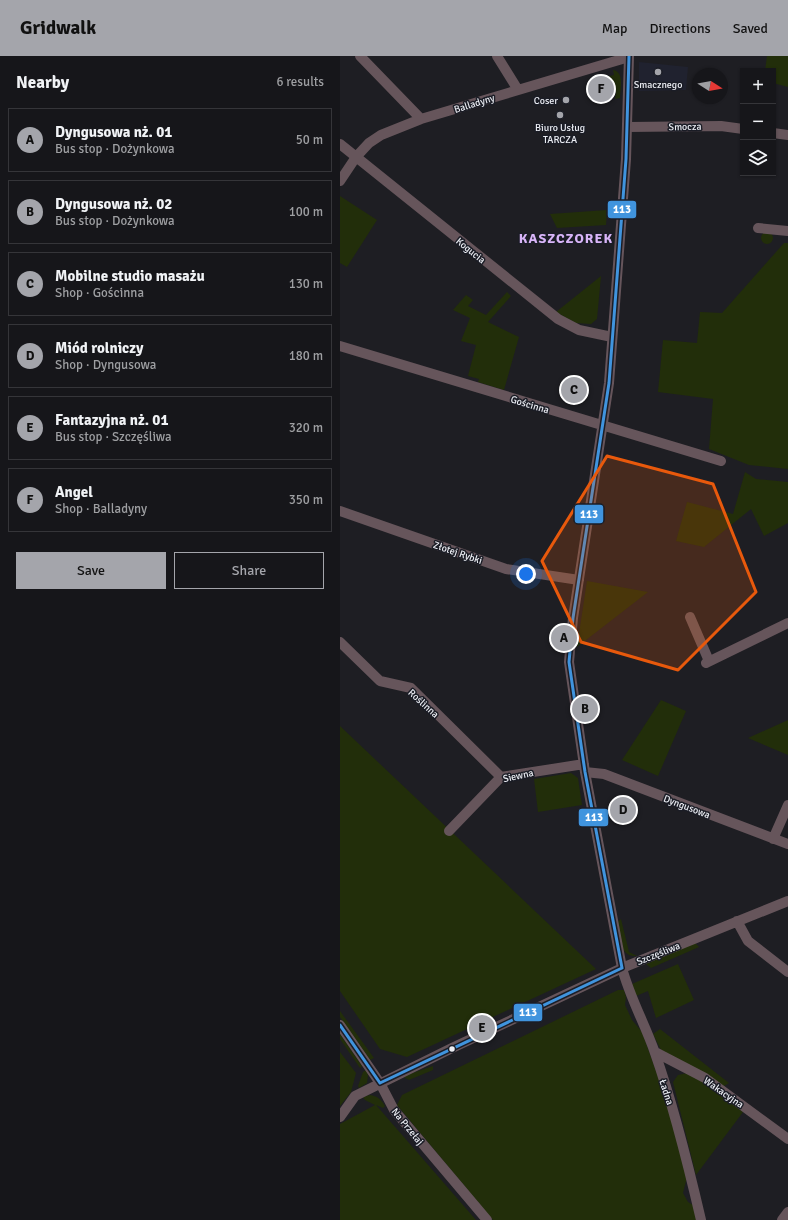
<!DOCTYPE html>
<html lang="en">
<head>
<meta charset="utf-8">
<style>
  body { margin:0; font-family:Signika,sans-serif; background:#1f1f23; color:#f1f3f6 }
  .controls { position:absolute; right:12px; top:12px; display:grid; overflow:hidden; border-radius:0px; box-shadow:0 1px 3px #0004 }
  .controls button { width:36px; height:36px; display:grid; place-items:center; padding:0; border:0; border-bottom:1px solid #353539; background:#16161a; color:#f1f3f6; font:20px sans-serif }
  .compass { position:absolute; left:352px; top:12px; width:36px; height:36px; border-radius:50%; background:#16161a; box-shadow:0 1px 3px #0004; rotate:101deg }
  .you { position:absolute; left:186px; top:518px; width:14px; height:14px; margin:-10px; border:3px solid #fff; border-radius:50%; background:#1a73e8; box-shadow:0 0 0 6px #1a73e833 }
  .badge { display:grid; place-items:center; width:26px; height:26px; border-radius:50%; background:#a4a5ab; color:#111; font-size:13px; font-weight:700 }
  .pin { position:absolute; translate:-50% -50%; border:2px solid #fff; box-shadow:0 1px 4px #0006 }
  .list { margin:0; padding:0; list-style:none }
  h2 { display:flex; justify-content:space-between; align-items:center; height:52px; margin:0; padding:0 16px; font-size:17px }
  h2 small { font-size:13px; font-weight:400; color:#9e9fa2 }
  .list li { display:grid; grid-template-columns:26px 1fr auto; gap:12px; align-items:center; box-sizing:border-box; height:64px; margin:0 8px 8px; padding:0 8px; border:1px solid #353539; border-radius:0px }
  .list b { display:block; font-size:15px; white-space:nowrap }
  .list p { margin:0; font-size:13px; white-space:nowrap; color:#9e9fa2 }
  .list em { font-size:13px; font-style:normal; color:#9e9fa2 }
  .actions { display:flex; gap:8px; padding:12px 16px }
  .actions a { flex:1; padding:9px 0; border:1px solid #a4a5ab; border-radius:0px; text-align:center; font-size:14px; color:#a4a5ab }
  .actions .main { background:#a4a5ab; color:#111 }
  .icon { flex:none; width:22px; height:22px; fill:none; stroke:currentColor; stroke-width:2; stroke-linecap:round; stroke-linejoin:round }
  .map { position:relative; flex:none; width:448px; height:1164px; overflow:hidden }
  header { display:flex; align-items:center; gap:24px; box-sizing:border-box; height:56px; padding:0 20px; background:#a4a5ab; color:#111 }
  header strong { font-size:19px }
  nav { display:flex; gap:22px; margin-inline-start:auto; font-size:14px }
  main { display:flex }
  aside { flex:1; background:#16161a }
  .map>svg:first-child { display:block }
  .built { fill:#20222f }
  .green { fill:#222e0a }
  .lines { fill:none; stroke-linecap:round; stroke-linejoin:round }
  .minor { stroke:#66555b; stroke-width:10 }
  .bus-1-casing { stroke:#1b1d26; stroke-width:6 }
  .bus-1 { stroke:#4094de; stroke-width:3 }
  .marked { fill:#e8590c; fill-opacity:0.2; stroke:#e8590c; stroke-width:3; stroke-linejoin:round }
  .poi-dot { fill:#a4a5ab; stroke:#1b1d26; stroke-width:1.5 }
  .bus-dot { fill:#eceef4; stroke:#1b1d26; stroke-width:1.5 }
  .labels { text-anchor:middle; stroke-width:3; stroke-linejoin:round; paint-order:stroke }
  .poi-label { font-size:10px; fill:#eceef4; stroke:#1b1d26 }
  .street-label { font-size:10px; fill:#eceef4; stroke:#1b1d26 }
  .district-label { font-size:14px; font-weight:bold; letter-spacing:1px; fill:#d9b5f8; stroke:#1b1d26 }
  .line-badge { stroke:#1b1d26; stroke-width:1.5 }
  .badge-label { font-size:11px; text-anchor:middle; font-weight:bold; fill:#fff }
</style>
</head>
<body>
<header>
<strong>Gridwalk</strong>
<nav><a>Map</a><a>Directions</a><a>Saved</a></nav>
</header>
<main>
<aside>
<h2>Nearby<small>6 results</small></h2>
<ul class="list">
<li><span class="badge">A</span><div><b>Dyngusowa nż. 01</b><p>Bus stop · Dożynkowa</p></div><em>50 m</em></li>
<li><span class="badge">B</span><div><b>Dyngusowa nż. 02</b><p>Bus stop · Dożynkowa</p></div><em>100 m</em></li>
<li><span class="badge">C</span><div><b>Mobilne studio masażu</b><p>Shop · Gościnna</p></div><em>130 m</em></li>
<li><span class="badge">D</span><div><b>Miód rolniczy</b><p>Shop · Dyngusowa</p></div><em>180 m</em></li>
<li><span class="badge">E</span><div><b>Fantazyjna nż. 01</b><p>Bus stop · Szczęśliwa</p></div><em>320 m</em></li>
<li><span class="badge">F</span><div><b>Angel</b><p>Shop · Balladyny</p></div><em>350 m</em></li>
</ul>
<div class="actions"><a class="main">Save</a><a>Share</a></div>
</aside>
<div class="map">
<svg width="448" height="1164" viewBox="0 0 448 1164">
  <rect width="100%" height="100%" fill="#1e1e23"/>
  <path class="built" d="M 299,6 L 348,11 L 346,34 L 299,35 Z"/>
  <path class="green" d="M 427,0 L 448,0 L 448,31 L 433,27 L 433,15 L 425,15 Z
    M 273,14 C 285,16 280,33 280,42 L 275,43 L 276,36 L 272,29 L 268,30 L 265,21 L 274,19 Z
    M 0,140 L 37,164 L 7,211 L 0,207 Z
    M 267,154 L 266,169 L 217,172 L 210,158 Z
    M421 182a6 6 0 1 1 12 0a6 6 0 1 1-12 0Z
    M 444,187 L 448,187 L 448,413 L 409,409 L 369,393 L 373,343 L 318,336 L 323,284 L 357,287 L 360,256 L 382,257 Z
    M 261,220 L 257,263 L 251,268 L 236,267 L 216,256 Z
    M 167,236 L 171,240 L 148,266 L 179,281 L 164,334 L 138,326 L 139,323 L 128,320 L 136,289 L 121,285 L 130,262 L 113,254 L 126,239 L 133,244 L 128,250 L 146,259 Z
    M 405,416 L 416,423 L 448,426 L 448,467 L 424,480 L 411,453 L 364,491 L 336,485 L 347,446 L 393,458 Z
    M 247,525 L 308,536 L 237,591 Z
    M 321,644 L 346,655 L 318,720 L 282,704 Z
    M 448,664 L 448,699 L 408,682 Z
    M 0,670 L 256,913 L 67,1001 L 40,993 L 0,935 Z
    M 231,717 L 238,722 L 242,749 L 198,756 L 194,723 Z
    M 281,863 L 289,896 L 297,900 C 279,902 280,879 277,866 Z
    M 355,887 L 359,891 L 311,912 L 306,908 Z
    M 338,908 L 354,944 L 316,962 L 308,935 L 296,940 L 292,928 Z
    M 278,934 L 284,934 L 286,941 L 285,949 L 292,964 L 302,976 L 321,1029 L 346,1110 L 346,1125 L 343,1137 L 348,1146 L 353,1149 L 357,1164 L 153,1164 L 57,1049 L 62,1039 Z
    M 0,955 L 34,1002 L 30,1004 L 0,961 Z
    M 320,973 L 389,1027 L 384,1030 L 321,994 L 313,978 Z
    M 0,978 L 22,1010 L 20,1012 L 0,983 Z
    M 0,996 L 16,1017 L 11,1036 L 0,1050 Z
    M 93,1010 L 93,1014 L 69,1024 L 65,1022 L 64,1020 Z
    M 26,1014 L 28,1019 L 27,1027 L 19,1032 L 18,1030 L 23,1016 Z
    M 352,1016 L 403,1056 L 356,1119 L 333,1026 L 338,1019 Z
    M 30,1039 C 37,1040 41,1043 45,1050 L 43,1052 L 36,1049 L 136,1164 L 0,1164 L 0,1068 L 35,1049 L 25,1044 L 23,1041 Z"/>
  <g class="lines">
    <path class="minor" d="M 20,0 L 81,63
      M 157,0 L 178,34
      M 289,0 L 286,103 L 269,327 L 233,562 L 229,606 L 245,716 L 282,912 C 290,942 305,968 315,997 C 334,1051 348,1108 361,1164
      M 288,71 L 381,70 L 403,73
      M 433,77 L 448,79
      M 0,88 L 218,263 L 239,274 L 272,281
      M 0,125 L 16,101 L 29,87 L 41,79 L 81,63 L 289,1
      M 418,172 L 448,175
      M 0,290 L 381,405
      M 0,455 L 166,513 L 239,524
      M 350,561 L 369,605
      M 0,586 L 40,625 L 71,632 L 161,721
      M 366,607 L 448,567
      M 245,716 L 264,718 L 448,788
      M 109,775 L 161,721 L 244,708
      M 433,783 L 448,749
      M 397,865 L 408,885 L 448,916
      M 0,969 L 40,1027 L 54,1054 L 147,1164
      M 315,996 L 365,1022 L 448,1083
      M 0,1061 L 15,1040 L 112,992 L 282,912 L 448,845
      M 442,1164 L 448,1156"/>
    <defs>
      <path id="bus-1" d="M 282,912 L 245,716 L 229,606 L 233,562 L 269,327 L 286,103 L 289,0
        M 0,969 L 40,1027
        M 40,1027 L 282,912"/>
    </defs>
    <use href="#bus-1" class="bus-1-casing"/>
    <use href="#bus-1" class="bus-1"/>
  </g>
  <path class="marked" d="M 267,400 L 373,428 L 416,536 L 338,614 L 241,586 L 202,505 Z"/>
  <g class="poi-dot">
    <circle cx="318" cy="16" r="4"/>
    <circle cx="226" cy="44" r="4"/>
    <circle cx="220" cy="59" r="4"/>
  </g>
  <circle class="bus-dot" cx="112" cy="993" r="3.5"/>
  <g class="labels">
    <g class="poi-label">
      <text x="318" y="32">Smacznego</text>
      <text x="218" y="48" text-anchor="end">Coser</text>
      <text x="220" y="75">Biuro Usług<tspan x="220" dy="12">TARCZA</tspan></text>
    </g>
    <g class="street-label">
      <text transform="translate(134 47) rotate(-17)" y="4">Balladyny</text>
      <text transform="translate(345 70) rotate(-1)" y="4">Smocza</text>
      <text transform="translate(131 194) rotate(39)" y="4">Kogucia</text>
      <text transform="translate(190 348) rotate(17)" y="4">Gościnna</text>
      <text transform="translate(118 496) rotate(19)" y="4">Złotej Rybki</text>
      <text transform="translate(84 647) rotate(42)" y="4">Roślinna</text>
      <text transform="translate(178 719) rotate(-12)" y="4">Siewna</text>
      <text transform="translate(347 750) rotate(21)" y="4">Dyngusowa</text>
      <text transform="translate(318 897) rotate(-22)" y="4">Szczęśliwa</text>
      <text transform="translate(327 1036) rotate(72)" y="4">Ładna</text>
      <text transform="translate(384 1036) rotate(35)" y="4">Wakacyjna</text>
      <text transform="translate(68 1070) rotate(51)" y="4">Na Przełaj</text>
    </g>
    <g class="district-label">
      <text x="226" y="187">KASZCZOREK</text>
    </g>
  </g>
  <g class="line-badge">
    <rect x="267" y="144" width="30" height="19" rx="4" fill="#4094de"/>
    <rect x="234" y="448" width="30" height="20" rx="4" fill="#4094de"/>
    <rect x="238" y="752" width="31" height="19" rx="4" fill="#4094de"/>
    <rect x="173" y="947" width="30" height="19" rx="4" fill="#4094de"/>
  </g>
  <g class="badge-label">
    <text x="282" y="157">113</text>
    <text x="249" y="462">113</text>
    <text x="254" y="765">113</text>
    <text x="188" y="960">113</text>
  </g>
</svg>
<div class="controls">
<button>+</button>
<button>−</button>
<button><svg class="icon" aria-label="layers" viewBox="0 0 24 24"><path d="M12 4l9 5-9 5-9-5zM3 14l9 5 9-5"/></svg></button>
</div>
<svg class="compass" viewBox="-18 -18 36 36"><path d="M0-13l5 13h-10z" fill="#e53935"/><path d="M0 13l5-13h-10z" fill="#9e9fa2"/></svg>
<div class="you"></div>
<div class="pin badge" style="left:224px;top:582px">A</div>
<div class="pin badge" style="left:245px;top:653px">B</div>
<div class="pin badge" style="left:234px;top:334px">C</div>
<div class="pin badge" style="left:283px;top:754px">D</div>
<div class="pin badge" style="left:142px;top:972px">E</div>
<div class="pin badge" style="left:261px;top:33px">F</div>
</div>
</main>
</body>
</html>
